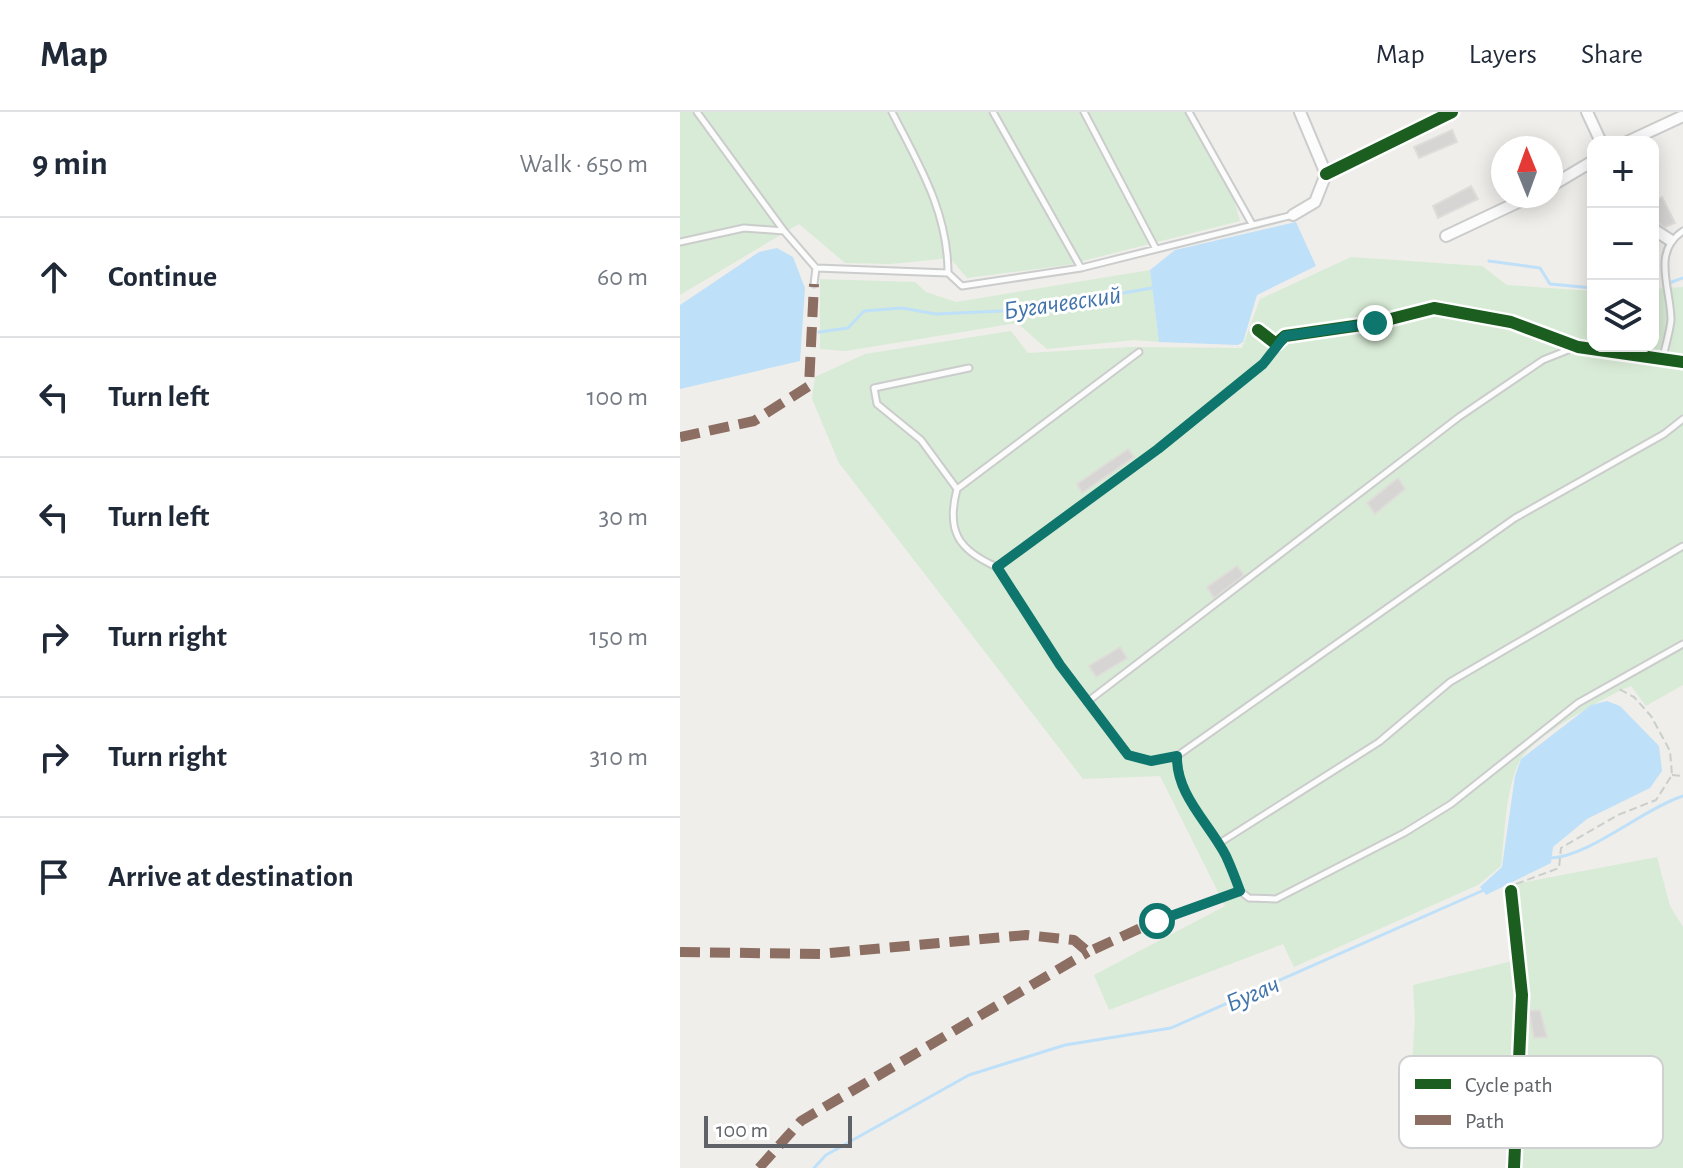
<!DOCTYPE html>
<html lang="en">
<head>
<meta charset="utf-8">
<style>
  body { margin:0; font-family:"Alegreya Sans",sans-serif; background:#f2f2f3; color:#1f2937 }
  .controls { position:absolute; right:24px; top:24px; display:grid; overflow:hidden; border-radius:16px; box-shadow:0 4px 20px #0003 }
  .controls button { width:72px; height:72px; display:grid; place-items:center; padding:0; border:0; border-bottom:2px solid #e0e1e3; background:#fff; color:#1f2937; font:40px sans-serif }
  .compass { position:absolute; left:811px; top:24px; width:72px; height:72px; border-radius:50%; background:#fff; box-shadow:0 4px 20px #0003; rotate:359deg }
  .scale { position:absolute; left:24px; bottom:20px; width:148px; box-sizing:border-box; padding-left:8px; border:4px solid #5f6368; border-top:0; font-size:22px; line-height:28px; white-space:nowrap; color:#5f6368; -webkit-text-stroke:6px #fff; paint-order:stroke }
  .stop { position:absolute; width:24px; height:24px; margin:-18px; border:6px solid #0f766e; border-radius:50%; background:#fff }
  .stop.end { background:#0f766e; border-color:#fff; box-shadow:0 2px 8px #0008 }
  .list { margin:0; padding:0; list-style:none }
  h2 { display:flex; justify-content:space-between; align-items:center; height:104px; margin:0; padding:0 32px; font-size:34px }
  h2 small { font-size:26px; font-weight:400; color:#747a83 }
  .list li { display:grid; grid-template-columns:52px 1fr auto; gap:24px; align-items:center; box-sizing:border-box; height:120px; padding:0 32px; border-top:2px solid #e0e1e3 }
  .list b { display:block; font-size:30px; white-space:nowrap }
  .list em { font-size:26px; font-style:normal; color:#747a83 }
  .icon { flex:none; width:44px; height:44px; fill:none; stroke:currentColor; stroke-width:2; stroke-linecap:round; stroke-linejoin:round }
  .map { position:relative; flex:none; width:1003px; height:1056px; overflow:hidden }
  header { display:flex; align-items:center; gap:48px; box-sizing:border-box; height:112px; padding:0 40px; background:#fff; border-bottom:2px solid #e0e1e3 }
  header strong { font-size:38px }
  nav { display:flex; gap:44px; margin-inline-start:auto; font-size:28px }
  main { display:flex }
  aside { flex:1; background:#fff }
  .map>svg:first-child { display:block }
  .green { fill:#d8ebd6 }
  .water { fill:#bfe0f9 }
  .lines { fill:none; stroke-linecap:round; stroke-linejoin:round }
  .stream { stroke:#bfe0f9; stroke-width:3 }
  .building { fill:#d6d5d3; stroke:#deddd9; stroke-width:2 }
  .lane-casing { stroke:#cbcccc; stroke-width:9 }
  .street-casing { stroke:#cbcccc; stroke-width:14 }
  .path { stroke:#cacfcc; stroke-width:2; stroke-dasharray:8 4; stroke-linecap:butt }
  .lane { stroke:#fdfcfc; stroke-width:5 }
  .street { stroke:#fdfcfc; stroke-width:10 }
  .quiet { stroke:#8d6e63; stroke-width:10; stroke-dasharray:20 10; stroke-linecap:butt }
  .cycleway-casing { stroke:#fff; stroke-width:17 }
  .cycleway { stroke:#1b5e20; stroke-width:12 }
  .route { stroke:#0f766e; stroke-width:10 }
  .labels { text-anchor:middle; stroke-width:6; stroke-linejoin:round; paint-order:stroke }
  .water-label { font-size:26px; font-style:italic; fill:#4174aa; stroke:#fff }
  .key { fill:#fff; stroke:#cfd0d2; stroke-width:2 }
  .key-label { font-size:22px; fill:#5f6368 }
</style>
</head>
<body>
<header>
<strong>Map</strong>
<nav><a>Map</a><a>Layers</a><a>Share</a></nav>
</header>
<main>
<aside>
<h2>9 min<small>Walk · 650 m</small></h2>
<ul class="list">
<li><svg class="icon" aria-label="ahead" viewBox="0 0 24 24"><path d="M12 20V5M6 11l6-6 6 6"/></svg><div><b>Continue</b></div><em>60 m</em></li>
<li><svg class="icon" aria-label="left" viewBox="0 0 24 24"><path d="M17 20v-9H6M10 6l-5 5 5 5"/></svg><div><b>Turn left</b></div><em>100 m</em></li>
<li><svg class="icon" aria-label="left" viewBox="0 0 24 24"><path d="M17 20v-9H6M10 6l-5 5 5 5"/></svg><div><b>Turn left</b></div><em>30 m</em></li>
<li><svg class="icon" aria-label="right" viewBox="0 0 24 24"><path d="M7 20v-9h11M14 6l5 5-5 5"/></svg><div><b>Turn right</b></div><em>150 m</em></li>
<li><svg class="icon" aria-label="right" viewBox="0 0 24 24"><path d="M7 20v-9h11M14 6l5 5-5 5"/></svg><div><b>Turn right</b></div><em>310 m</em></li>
<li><svg class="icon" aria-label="arrive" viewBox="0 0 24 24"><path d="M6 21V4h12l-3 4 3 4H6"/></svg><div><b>Arrive at destination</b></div></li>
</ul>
</aside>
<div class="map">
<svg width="1003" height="1056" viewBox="0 0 1003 1056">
  <rect width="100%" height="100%" fill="#efeeea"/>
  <path class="green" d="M 0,0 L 505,0 L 552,81 L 560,109 L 387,153 L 287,166 L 270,146 L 211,152 L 165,151 L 119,112 L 0,183 Z
    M 671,145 L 802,154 L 827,173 L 913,179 L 913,234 L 973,234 L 973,177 L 1003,175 L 1003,573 L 966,594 L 951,574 C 926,584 850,626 839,650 C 825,680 825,721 821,754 L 798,773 L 614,855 L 603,832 L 429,898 L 414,863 L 545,794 L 480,664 L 403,667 L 159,351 L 132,287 L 135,265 L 185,242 L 331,219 L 348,241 L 450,235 L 562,236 L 580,187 Z
    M 470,158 L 479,230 L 454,228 L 367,237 L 337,211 L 166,239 L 140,237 L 140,167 L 235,170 L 246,180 L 276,190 Z
    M 977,745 L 990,794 L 1003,815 L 1003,1056 L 839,1056 L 840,1029 L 727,1021 L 735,908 L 733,873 L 841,847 L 836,778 L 840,771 Z"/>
  <path class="water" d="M 616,110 L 636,154 L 577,183 L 563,230 L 558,233 L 479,230 L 470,158 L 495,138 Z
    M 97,136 L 113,145 L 125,176 L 120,249 L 0,277 L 0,193 L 79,140 Z
    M 927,589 L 940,594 L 979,634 L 982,659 L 970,676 L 907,707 L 873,735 L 871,751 L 806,783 L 800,775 L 822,755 L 835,664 L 841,647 L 911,593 Z"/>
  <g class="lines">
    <path class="stream" d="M 809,149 L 860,156 L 870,172 L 913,176
      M 989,171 L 1003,166
      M 973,174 L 975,173
      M 139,220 L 168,216 L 184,199 L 222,196 L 256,202 L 346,198 L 472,176
      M 870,746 C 907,746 963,697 1003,684
      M 134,1056 L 146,1043 L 289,963 L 385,933 L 491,916 L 804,778"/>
  </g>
  <path class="building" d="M 772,18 L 777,30 L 739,46 L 734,35 Z
    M 791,74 L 798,87 L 758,106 L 753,94 Z
    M 982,85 L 995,111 L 985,115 L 977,110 L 973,91 Z
    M 448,337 L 454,345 L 402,381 L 397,372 Z
    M 718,366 L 725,377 L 695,402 L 687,391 Z
    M 557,454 L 564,463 L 534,486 L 527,475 Z
    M 440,535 L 447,546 L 416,565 L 409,554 Z
    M 860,898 L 867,925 L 854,926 L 849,899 Z"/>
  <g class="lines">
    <defs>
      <path id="lane" d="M 17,0 L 104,119
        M 313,0 L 401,156
        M 404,0 L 476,137
        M 509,0 L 572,112
        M 0,130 L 64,116 L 104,119 L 136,156 L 268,161 C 268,100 239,53 212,0
        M 268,161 L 282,174 L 401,156 L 613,103
        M 134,172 L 136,156
        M 596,233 L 583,252 L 478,337 L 317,455 L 380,553 L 448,643 L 471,649 L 497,644 L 835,406 L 984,322 L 1003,307
        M 983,246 C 985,234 990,220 991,208 C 991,176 971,140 1003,119
        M 289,256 L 194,276 L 197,292 L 241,328 L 277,377 C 266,419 278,438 317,455
        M 277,377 L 459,240
        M 407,590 L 779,305 L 863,248 L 893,236
        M 497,644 C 496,683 529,711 546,744 C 552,755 556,768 560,779
        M 538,732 L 699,630 L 770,570 L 1003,434
        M 463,815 L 560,779 L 569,786 L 596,787 L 724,721 L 771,692 L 898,591 L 1003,532"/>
      <path id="street" d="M 907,0 L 921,30
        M 947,30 L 1003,4
        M 646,62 L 772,0
        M 871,74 L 913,49
        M 613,103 L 635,90 L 646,62 L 620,0
        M 973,117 L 990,128
        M 766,124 L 851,84
        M 578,218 L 596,232 L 605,224 L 695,211 L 754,196 L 831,210 L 898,235 L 1003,250
        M 831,779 L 842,883 L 834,1056"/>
    </defs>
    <use href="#lane" class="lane-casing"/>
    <use href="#street" class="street-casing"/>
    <path class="path" d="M 992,663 L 1003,664
      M 836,772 L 879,756 L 881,736 L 938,703 L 976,688 L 992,663 L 990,639 L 971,604 L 954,585 L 939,577"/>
    <use href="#lane" class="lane"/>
    <use href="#street" class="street"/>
    <path class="quiet" d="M 0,325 L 74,309 L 129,274 L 134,172
      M 0,840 L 140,842 L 346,823 L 394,828 L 408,840 L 463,815
      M 79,1056 L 121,1009 L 408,840"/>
    <defs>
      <path id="cycleway" d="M 646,62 L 772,0
        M 578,218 L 596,232 L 605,224 L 695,211 L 754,196 L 831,210 L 898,235 L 1003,250
        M 831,779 L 842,883 L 834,1056"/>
    </defs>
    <use href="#cycleway" class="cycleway-casing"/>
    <use href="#cycleway" class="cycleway"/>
  </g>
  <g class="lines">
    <path class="route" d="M 477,809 L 560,779 C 556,768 551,755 546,744 C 529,711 496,683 497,644 L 471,649 L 448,643 L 380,553 L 317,455 L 478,337 L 583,252 L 605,224 L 695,211"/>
  </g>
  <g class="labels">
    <g class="water-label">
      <text transform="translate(382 190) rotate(-8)" y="9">Бугачевский</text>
      <text transform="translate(572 881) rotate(-23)" y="9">Бугач</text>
    </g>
  </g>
  <rect x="719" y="944" width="264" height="92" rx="12" class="key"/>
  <rect x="735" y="967" width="36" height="10" fill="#1b5e20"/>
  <rect x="735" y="1003" width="36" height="10" fill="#8d6e63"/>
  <g class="key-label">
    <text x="785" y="980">Cycle path</text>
    <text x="785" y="1016">Path</text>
  </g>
</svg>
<div class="controls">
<button>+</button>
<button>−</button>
<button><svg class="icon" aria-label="layers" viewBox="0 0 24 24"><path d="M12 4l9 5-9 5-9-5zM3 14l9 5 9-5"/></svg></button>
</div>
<svg class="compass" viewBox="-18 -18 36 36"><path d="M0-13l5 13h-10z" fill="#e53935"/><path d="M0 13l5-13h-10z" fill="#747a83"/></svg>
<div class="scale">100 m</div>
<div class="stop" style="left:477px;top:809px"></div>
<div class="stop end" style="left:695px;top:211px"></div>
</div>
</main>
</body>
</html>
